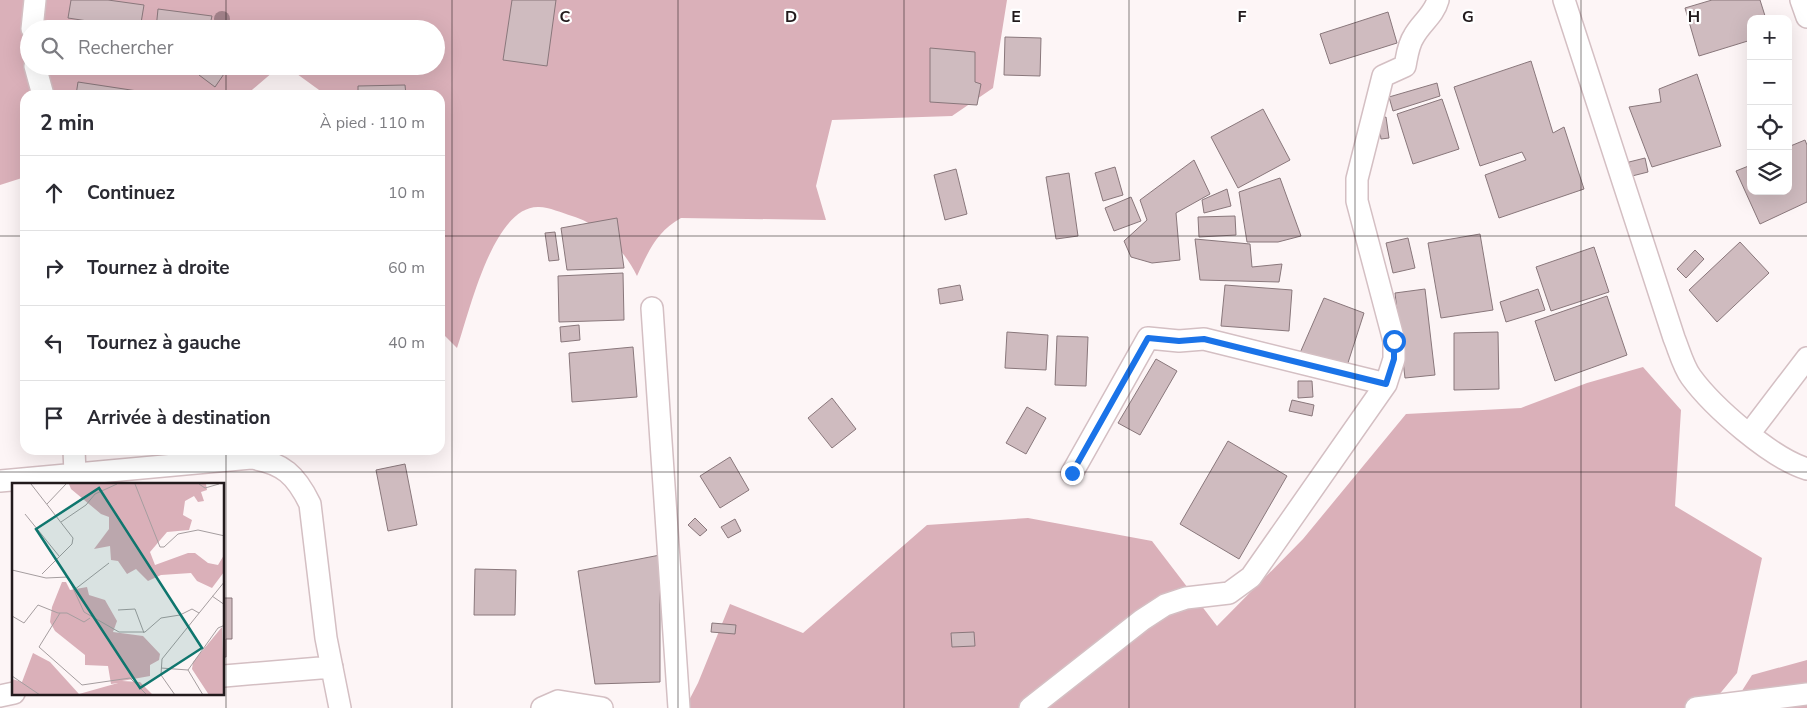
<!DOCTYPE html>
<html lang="fr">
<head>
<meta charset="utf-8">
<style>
  body { margin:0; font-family:"Nunito Sans",sans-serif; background:#f2f2f3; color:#2b2b33 }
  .controls { position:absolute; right:15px; top:15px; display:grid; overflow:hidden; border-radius:10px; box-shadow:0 5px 20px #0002 }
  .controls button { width:45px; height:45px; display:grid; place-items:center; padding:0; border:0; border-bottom:1px solid #e1e1e2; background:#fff; color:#2b2b33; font:25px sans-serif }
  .stop { position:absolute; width:15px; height:15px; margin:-11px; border:4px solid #1a73e8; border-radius:50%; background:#fff }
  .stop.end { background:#1a73e8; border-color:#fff; box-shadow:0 1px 5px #0008 }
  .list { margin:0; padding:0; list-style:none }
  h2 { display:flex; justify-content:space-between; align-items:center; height:65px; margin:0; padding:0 20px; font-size:21px }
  h2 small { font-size:16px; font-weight:400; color:#7c7c81 }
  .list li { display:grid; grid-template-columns:32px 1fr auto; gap:15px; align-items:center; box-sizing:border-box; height:75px; padding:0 20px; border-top:1px solid #e1e1e2 }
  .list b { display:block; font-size:19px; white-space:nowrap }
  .list em { font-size:16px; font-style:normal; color:#7c7c81 }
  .icon { flex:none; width:28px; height:28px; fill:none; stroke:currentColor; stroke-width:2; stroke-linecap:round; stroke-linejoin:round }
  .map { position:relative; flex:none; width:1807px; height:708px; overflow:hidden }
  .search { position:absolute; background:#fff; box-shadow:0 5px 20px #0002; left:20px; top:20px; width:425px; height:55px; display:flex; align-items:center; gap:12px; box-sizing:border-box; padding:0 18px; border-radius:28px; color:#7c7c81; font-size:19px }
  .panel { position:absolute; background:#fff; box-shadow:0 5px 20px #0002; left:20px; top:90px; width:425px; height:365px; border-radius:15px }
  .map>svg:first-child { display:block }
  .forest { fill:#dab0b9 }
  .building { fill:#cfbbbf; stroke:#89777b }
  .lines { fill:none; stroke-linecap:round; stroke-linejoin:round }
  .street-casing { stroke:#d4bfc3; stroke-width:24 }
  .street { stroke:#fff; stroke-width:21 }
  .tree { fill:#a2828a }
  .route { stroke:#1a73e8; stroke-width:6 }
  .grid { fill:none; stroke:#221a1c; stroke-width:1; stroke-opacity:0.55 }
  .inset-road { fill:none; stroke:#a59d9f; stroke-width:1 }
  .view { fill:#0f766e; fill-opacity:0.15; stroke:#0f766e; stroke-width:2.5 }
  .inset-edge { fill:none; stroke:#221a1c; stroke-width:2.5 }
  .grid-label { font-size:16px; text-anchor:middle; font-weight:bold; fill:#221a1c; stroke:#fff; stroke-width:4.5; stroke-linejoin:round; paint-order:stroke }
</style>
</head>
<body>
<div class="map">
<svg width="1807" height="708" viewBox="0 0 1807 708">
  <rect width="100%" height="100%" fill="#fdf5f6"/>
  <path class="forest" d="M 0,0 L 1007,0 L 993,88 L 952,116 L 832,120 L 816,186 L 826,220 L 681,218 C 657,231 648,252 637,276 C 625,251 600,224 572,216 C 562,213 549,207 539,207 C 493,205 469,314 457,348 L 440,331 L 440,95 L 326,95 L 286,66 L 436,66 L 436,29 L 29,29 L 29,66 L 280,66 L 246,95 L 25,95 L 25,177 L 0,185 Z
    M 1643,367 L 1681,410 L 1675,506 L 1762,558 L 1737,673 L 1708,708 L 685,708 L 698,683 L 730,604 L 803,633 L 927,525 L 1028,518 L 1152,541 L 1217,626 L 1303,539 L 1406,414 L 1521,408 L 1587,383 Z
    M 1807,660 L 1807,708 L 1731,708 L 1752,675 Z"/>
  <path class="building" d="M 71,0 L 108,0 L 144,5 L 140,29 L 68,18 Z
    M 512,0 L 556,0 L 547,66 L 503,60 Z
    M 1712,0 L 1760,0 L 1766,19 L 1751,19 L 1751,40 L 1699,56 L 1685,8 Z
    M 158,9 L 212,16 L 209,29 L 156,29 Z
    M 1388,12 L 1397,43 L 1330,64 L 1320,34 Z
    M 1005,37 L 1041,38 L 1040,76 L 1004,75 Z
    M 930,48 L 975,52 L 975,82 L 981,84 L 977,105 L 930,102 Z
    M 1531,61 L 1553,133 L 1564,127 L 1584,189 L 1499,218 L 1485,175 L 1526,160 L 1522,152 L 1480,166 L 1454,87 Z
    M 205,66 L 220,66 L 226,71 L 215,87 L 199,75 Z
    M 1697,74 L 1721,146 L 1652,167 L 1629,107 L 1661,102 L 1659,89 Z
    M 78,82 L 144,92 L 143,95 L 76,95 Z
    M 1437,83 L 1440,96 L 1393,111 L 1389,97 Z
    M 405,85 L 406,95 L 358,95 L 358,86 Z
    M 1442,99 L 1459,149 L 1413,164 L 1397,114 Z
    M 1263,109 L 1290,160 L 1238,188 L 1211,137 Z
    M 1386,117 L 1389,138 L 1381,139 L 1378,119 Z
    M 1805,140 L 1807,145 L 1807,202 L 1760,224 L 1736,171 L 1751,165 L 1751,191 L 1788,191 L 1788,147 Z
    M 1645,158 L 1648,172 L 1632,176 L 1629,162 Z
    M 1194,160 L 1210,194 L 1176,213 L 1180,260 L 1152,263 L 1131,257 L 1124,241 L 1147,220 L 1140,200 Z
    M 1115,167 L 1123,195 L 1103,201 L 1095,173 Z
    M 956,169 L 967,214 L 945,220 L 934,175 Z
    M 1069,173 L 1078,236 L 1056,239 L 1046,177 Z
    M 1280,178 L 1301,236 L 1278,242 L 1247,242 L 1239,192 Z
    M 1227,189 L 1231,206 L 1204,213 L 1202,200 Z
    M 1131,197 L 1141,221 L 1114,231 L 1105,208 Z
    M 1235,216 L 1236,235 L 1199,237 L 1198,217 Z
    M 617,218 L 624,268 L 567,270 L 561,228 Z
    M 555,232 L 559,260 L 549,261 L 545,233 Z
    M 1480,234 L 1493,310 L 1441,318 L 1428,243 Z
    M 1408,238 L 1415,268 L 1393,273 L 1386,243 Z
    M 1195,239 L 1250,244 L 1252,267 L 1282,264 L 1279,282 L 1200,280 Z
    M 1740,242 L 1769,273 L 1717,322 L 1689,290 Z
    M 1594,247 L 1609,292 L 1551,311 L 1536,267 Z
    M 1695,250 L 1704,259 L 1686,278 L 1677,269 Z
    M 623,273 L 624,320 L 559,322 L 558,276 Z
    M 960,285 L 963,300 L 940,304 L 938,289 Z
    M 1225,285 L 1292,290 L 1289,331 L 1221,326 Z
    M 1425,289 L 1435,375 L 1405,378 L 1395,293 Z
    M 1538,289 L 1545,310 L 1506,322 L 1500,302 Z
    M 1607,296 L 1627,355 L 1555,381 L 1535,321 Z
    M 1324,298 L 1364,313 L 1346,369 L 1300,353 Z
    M 579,325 L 580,340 L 561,342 L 560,327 Z
    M 1007,332 L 1048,335 L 1046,370 L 1005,368 Z
    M 1498,332 L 1499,389 L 1454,390 L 1454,333 Z
    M 1057,336 L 1088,337 L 1086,386 L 1055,385 Z
    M 633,347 L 637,397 L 572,402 L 569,353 Z
    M 1156,359 L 1177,371 L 1140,435 L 1118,423 Z
    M 1298,381 L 1312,381 L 1313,397 L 1298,398 Z
    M 832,398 L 856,429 L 832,448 L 808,418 Z
    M 1292,400 L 1314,405 L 1312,416 L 1289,411 Z
    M 1027,407 L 1046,418 L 1026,454 L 1006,443 Z
    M 1228,441 L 1287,476 L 1239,559 L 1180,524 Z
    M 730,457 L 749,490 L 720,508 L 700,476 Z
    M 405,464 L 417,525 L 388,531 L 376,470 Z
    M 695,518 L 707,530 L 700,536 L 688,525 Z
    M 735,519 L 741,531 L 728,538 L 721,527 Z
    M 660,555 L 660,682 L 595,684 L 578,571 Z
    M 475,569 L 516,570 L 515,615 L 474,615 Z
    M 224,598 L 232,598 L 232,639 L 226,639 L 226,657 L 224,657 Z
    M 712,623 L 736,625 L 735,634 L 711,632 Z
    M 974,632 L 975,646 L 952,647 L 951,633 Z"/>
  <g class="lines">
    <defs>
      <path id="street" d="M 1564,0 L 1674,338 C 1679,350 1683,366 1691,377 C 1713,407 1771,458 1807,469
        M 1801,0 L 1807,17
        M 32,29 L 35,0
        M 35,66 L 43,95
        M 652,308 L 679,708
        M 1749,434 L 1807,358
        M 74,450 L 75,473
        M 1072,473 L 1148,338 L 1179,341 L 1204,339 L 1386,384
        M 0,481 L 251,458 C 283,463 296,475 310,504 L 326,638 L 340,708
        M 224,676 L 332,667
        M 0,696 L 14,693
        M 542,708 L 558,701 L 602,708
        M 1030,708 L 1142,620 L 1165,605 L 1186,598 L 1229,593 L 1251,577 L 1386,384 L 1394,359 L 1394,341 L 1357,201 L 1357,179 L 1383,76 L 1405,66 C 1407,56 1408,45 1414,36 C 1421,23 1434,15 1438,0
        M 1696,708 L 1807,694"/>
    </defs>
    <use href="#street" class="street-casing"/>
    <use href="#street" class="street"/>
  </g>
  <circle class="tree" cx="222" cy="19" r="8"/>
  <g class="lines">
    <path class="route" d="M 1072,473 L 1148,338 L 1179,341 L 1204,339 L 1386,384 L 1394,359 L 1394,341"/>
  </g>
  <path class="grid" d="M 226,0 L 226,29M 452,0 L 452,708M 678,0 L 678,708M 904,0 L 904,708M 1129,0 L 1129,708M 1355,0 L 1355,708M 1581,0 L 1581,708M 226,66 L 226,95M 0,236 L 25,236M 440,236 L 1807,236M 226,450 L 226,708M 0,472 L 1807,472"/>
  <g transform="translate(12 483)">
    <rect width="212" height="212" fill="#fdf5f6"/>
    <path d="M 57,1 L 194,1 L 195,7 L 189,9 L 192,18 L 186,19 L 182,13 L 173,18 L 171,32 L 180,37 L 177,47 L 155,49 L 138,69 L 143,82 L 176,70 L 183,70 L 196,80 L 206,82 L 212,72 L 212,89 L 200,105 L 185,98 L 179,90 L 149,92 L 136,98 L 124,86 L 115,91 L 106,78 L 99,77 L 98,63 L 82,66 L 97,46 L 97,34 L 89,31 L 59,6 ZM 50,99 L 54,99 L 58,107 L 75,104 L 77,112 L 93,117 L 105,138 L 101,149 L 131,153 L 148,171 L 147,177 L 138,182 L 138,193 L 110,198 L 128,199 L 141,212 L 0,212 L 0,196 L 10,199 L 21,170 L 38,179 L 67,211 L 106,200 L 99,201 L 96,183 L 73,182 L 73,172 L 43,148 L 38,139 L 40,124 ZM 210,144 L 212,212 L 197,212 L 180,186 L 181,179 Z" fill="#dab0b9"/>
    <path class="inset-road" d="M 19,1 L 61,55 L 60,61 L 30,91M 123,1 L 148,64 L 152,64 L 166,51 L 186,47 L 213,53M 187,1 L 193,5 L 207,1M 35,21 L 54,1M 13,31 L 47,73M 49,39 L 74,22 L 83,11 L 105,1M 0,87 L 34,95 L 56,94 L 72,129 L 107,149 L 133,149 L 149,135 L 168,132 L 180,126 L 187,130M 62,107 L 97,80M 200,113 L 213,122M 106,127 L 123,126 L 132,150M 48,130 L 27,164 L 70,202 L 118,195 L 135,212M 0,133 L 12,140 L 26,122 L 46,130 L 55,130 L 72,139 L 78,135M 149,185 L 176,187M 176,187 L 206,145 L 213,142M 176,187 L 191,212M 0,193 L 28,212M 163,212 L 149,192 L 150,176 L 213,98"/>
    <path class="view" d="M 87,5 L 190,165 L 128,205 L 24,46 Z"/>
    <rect width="212" height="212" class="inset-edge"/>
  </g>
  <g class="grid-label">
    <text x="565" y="22">C</text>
    <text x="791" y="22">D</text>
    <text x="1016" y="22">E</text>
    <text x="1242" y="22">F</text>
    <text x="1468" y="22">G</text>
    <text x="1694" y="22">H</text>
  </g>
</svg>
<div class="controls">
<button>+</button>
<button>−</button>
<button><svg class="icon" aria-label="locate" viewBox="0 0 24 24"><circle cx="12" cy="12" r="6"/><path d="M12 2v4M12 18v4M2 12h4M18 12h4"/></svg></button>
<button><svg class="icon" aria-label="layers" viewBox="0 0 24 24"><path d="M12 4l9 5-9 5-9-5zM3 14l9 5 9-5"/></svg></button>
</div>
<div class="stop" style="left:1394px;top:341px"></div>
<div class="stop end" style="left:1072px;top:473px"></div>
<div class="search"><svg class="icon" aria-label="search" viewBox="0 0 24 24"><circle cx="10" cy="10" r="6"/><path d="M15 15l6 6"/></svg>Rechercher</div>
<section class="panel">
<h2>2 min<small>À pied · 110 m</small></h2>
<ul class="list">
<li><svg class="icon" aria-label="ahead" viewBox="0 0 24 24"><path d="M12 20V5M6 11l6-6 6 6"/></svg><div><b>Continuez</b></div><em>10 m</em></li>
<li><svg class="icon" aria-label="right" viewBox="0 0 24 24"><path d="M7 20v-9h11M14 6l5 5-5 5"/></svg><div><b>Tournez à droite</b></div><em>60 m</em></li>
<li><svg class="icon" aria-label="left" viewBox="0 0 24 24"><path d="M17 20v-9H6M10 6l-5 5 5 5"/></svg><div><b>Tournez à gauche</b></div><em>40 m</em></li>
<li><svg class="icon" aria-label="arrive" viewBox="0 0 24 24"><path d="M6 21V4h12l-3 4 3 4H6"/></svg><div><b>Arrivée à destination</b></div></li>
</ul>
</section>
</div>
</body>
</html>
